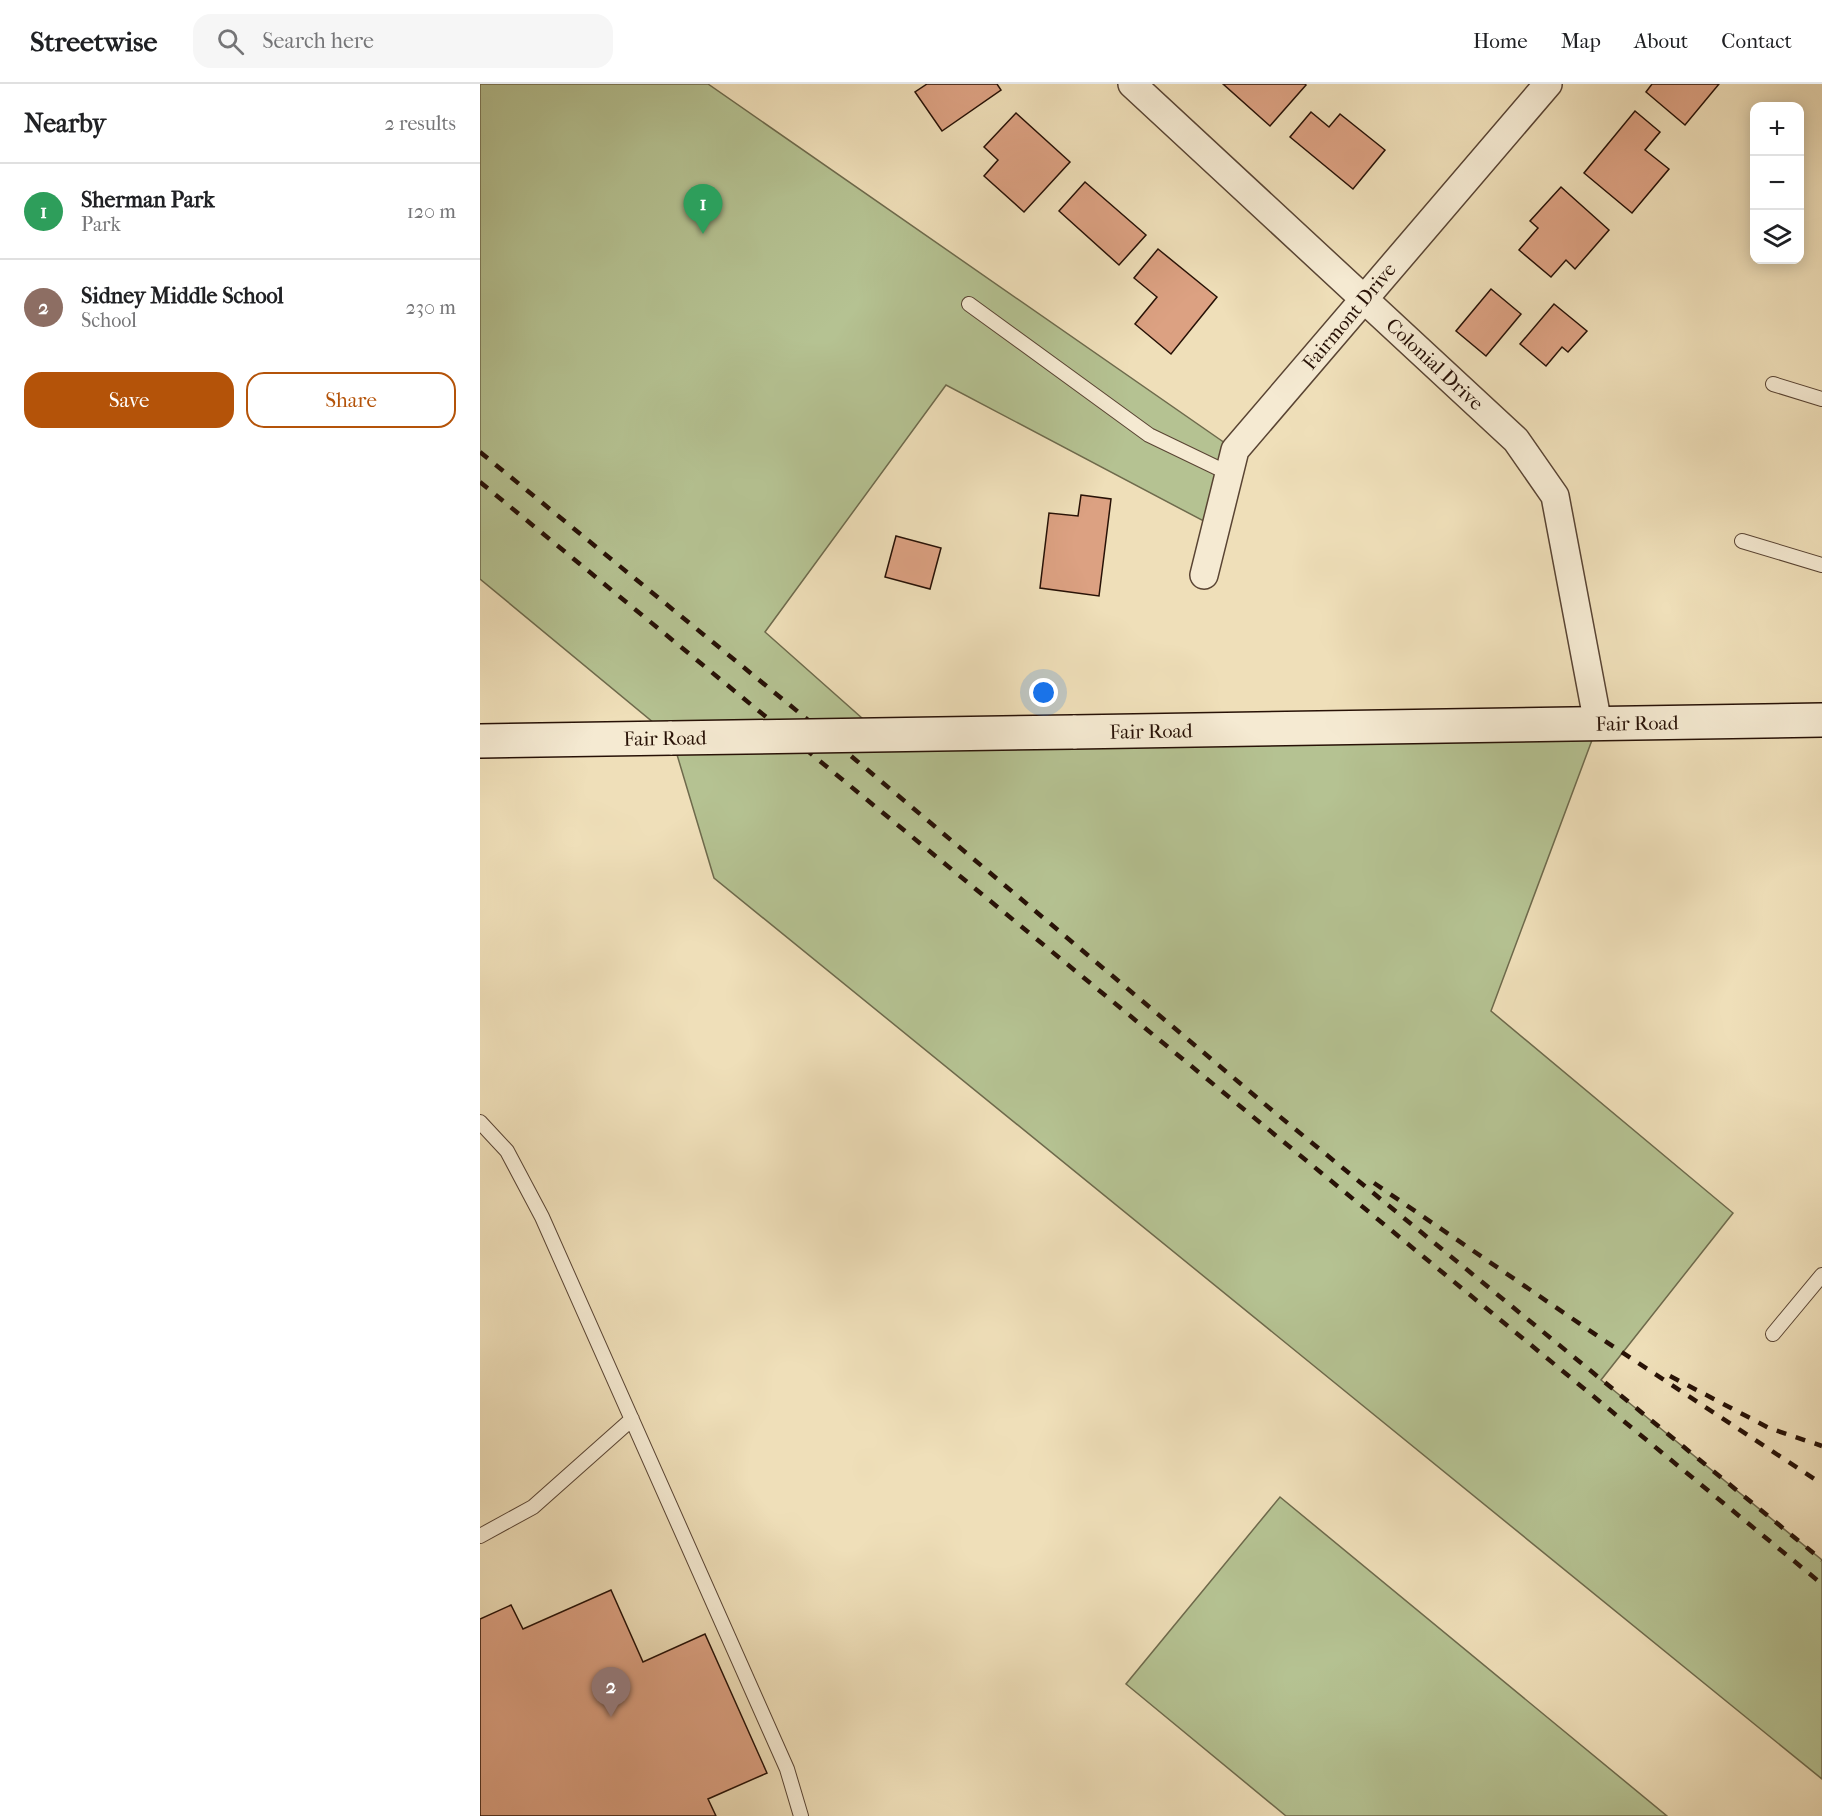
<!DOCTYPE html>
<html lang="en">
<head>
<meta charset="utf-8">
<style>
  body { margin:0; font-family:"IM FELL French Canon",serif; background:#f6f6f6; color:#202124 }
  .controls { position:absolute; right:18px; top:18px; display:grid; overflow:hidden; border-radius:12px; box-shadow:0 3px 15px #0003 }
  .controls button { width:54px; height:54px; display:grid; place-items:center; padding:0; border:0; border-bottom:2px solid #e0e0e0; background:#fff; color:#202124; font:30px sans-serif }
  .you { position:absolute; left:564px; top:609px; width:21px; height:21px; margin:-15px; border:4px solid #fff; border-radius:50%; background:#1a73e8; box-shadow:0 0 0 9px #1a73e833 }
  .badge { display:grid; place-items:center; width:39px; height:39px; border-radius:50%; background:#b45309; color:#fff; font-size:20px; font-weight:700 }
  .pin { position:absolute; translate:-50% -50px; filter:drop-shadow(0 2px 3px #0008) }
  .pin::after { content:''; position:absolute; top:32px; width:21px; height:18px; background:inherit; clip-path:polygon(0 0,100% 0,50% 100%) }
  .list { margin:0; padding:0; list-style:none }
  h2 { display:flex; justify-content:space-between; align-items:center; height:78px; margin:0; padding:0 24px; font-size:26px }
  h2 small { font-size:20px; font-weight:400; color:#757577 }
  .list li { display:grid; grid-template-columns:39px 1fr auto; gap:18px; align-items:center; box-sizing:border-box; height:96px; padding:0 24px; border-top:2px solid #e0e0e0 }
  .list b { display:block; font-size:22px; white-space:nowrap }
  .list p { margin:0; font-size:20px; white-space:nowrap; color:#757577 }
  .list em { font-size:20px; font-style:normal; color:#757577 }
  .actions { display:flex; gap:12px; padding:18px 24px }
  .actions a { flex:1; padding:14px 0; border:2px solid #b45309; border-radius:18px; text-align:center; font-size:21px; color:#b45309 }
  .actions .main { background:#b45309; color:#fff }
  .icon { flex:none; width:33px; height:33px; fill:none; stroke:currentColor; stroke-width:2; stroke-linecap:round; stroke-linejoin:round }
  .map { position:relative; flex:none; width:1342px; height:1732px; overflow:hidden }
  header { display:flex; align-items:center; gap:36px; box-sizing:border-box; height:84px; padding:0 30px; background:#fff; border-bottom:2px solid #e0e0e0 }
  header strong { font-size:28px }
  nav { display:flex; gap:33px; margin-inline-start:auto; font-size:21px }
  .search { width:420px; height:54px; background:#f6f6f6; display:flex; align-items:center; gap:15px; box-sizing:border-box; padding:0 21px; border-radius:18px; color:#757577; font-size:22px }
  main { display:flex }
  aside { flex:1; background:#fff }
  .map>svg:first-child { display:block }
  .green { fill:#b5c292; stroke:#6e6a4c; stroke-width:1.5 }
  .building { fill:#dca182; stroke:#271106; stroke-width:1.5 }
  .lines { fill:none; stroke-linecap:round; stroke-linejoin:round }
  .service-casing { stroke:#594433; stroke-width:16 }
  .minor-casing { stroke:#594433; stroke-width:30 }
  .secondary-casing { stroke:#271106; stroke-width:36 }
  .service { stroke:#f5ead2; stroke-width:14 }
  .minor { stroke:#f5ead2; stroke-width:27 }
  .secondary { stroke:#f5ead2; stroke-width:33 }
  .rail { stroke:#271106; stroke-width:4.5; stroke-dasharray:10 10; stroke-linecap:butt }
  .secondary-bridge-casing { stroke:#271106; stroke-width:36; stroke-linecap:butt }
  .secondary-bridge { stroke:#f5ead2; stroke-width:33 }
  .labels { text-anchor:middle; stroke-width:4.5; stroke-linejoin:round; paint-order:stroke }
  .street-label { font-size:20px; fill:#271106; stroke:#f5ead2 }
</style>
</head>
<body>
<header>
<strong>Streetwise</strong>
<div class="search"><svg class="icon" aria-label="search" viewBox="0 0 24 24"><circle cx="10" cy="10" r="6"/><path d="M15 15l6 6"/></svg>Search here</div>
<nav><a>Home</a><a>Map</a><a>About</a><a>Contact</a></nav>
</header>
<main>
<aside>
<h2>Nearby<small>2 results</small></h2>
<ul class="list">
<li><span class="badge" style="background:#2e9e5b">1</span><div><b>Sherman Park</b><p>Park</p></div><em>120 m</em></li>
<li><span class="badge" style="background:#8d6e63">2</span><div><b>Sidney Middle School</b><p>School</p></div><em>230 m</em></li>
</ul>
<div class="actions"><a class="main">Save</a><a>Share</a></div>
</aside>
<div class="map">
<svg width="1342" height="1732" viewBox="0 0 1342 1732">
  <rect width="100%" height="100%" fill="#efdfb9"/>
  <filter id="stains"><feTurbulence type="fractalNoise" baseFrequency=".00333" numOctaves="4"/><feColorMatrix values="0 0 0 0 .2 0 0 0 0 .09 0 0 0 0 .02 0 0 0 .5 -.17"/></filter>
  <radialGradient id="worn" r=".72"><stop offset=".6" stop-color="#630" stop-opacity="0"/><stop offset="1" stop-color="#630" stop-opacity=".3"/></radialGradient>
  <path class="green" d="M 0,0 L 228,0 L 755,366 L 735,443 L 466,301 L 285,548 L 400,650 L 1118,640 L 1011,927 L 1253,1129 L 1121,1296 L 1342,1476 L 1342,1695 L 234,794 L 192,654 L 0,495 Z
    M 800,1413 L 1187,1732 L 806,1732 L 646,1600 Z"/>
  <path class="building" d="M 447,0 L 517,0 L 521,6 L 462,47 L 435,8 Z
    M 743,0 L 825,0 L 826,1 L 790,42 Z
    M 1172,0 L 1239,0 L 1205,41 L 1166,8 Z
    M 1155,27 L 1180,48 L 1165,66 L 1189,85 L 1152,129 L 1104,89 Z
    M 831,28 L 849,43 L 860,30 L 905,66 L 873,105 L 810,53 Z
    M 536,29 L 590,78 L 544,128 L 504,92 L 518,76 L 504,63 Z
    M 605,98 L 666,151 L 639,181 L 579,127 Z
    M 1081,103 L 1129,146 L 1095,185 L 1086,176 L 1071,193 L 1039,166 L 1058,144 L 1050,137 Z
    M 678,165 L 737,213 L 691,270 L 655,240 L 677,213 L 654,194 Z
    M 1011,205 L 1041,230 L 1006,272 L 976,247 Z
    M 1074,220 L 1107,247 L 1088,268 L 1082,263 L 1066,282 L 1040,260 Z
    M 601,411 L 631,415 L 619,512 L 560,504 L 569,429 L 598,432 Z
    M 416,452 L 461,464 L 450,505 L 405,493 Z
    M 131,1506 L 163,1578 L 225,1550 L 287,1689 L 228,1715 L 236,1732 L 0,1732 L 0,1535 L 31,1521 L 43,1545 Z"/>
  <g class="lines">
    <defs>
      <path id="service" d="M 489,220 L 669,351 L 748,389
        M 1293,300 L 1342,315
        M 1262,457 L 1342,481
        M 0,1038 L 27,1067 L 62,1133 L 307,1685 L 321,1732
        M 1293,1250 L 1342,1191
        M 0,1452 L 53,1423 L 152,1335"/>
      <path id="minor" d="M 652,0 L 1036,356 L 1075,412 L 1118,640
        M 724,491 L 755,366 L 1068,0"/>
      <path id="secondary" d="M 593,648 L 1342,636
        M 0,657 L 192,654"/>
    </defs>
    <use href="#service" class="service-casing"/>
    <use href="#minor" class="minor-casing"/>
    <use href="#secondary" class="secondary-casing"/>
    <use href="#service" class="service"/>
    <use href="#minor" class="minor"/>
    <use href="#secondary" class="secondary"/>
    <path class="rail" d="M 0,368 L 333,640 L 793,1027 L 1342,1476
      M 0,398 L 1342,1500
      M 894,1099 L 1125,1257 L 1342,1400
      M 1190,1292 L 1289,1344 L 1342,1362"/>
    <defs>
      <path id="secondary-bridge" d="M 192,654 L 593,648"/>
    </defs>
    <use href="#secondary-bridge" class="secondary-bridge-casing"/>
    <use href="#secondary-bridge" class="secondary-bridge"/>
  </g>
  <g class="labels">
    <g class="street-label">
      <text transform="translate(869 232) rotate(-50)" y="7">Fairmont Drive</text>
      <text transform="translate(955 280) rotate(43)" y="7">Colonial Drive</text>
      <text transform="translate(1157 639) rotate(-1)" y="7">Fair Road</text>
      <text transform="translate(671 647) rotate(-1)" y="7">Fair Road</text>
      <text transform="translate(185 654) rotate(-1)" y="7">Fair Road</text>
    </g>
  </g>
  <rect width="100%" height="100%" filter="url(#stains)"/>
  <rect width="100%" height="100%" fill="url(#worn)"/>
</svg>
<div class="controls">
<button>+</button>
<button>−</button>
<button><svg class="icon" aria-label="layers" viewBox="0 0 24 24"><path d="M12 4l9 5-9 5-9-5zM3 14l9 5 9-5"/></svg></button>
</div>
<div class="you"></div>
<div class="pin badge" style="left:223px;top:150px;background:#2e9e5b">1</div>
<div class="pin badge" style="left:131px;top:1633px;background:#8d6e63">2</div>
</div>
</main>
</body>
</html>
